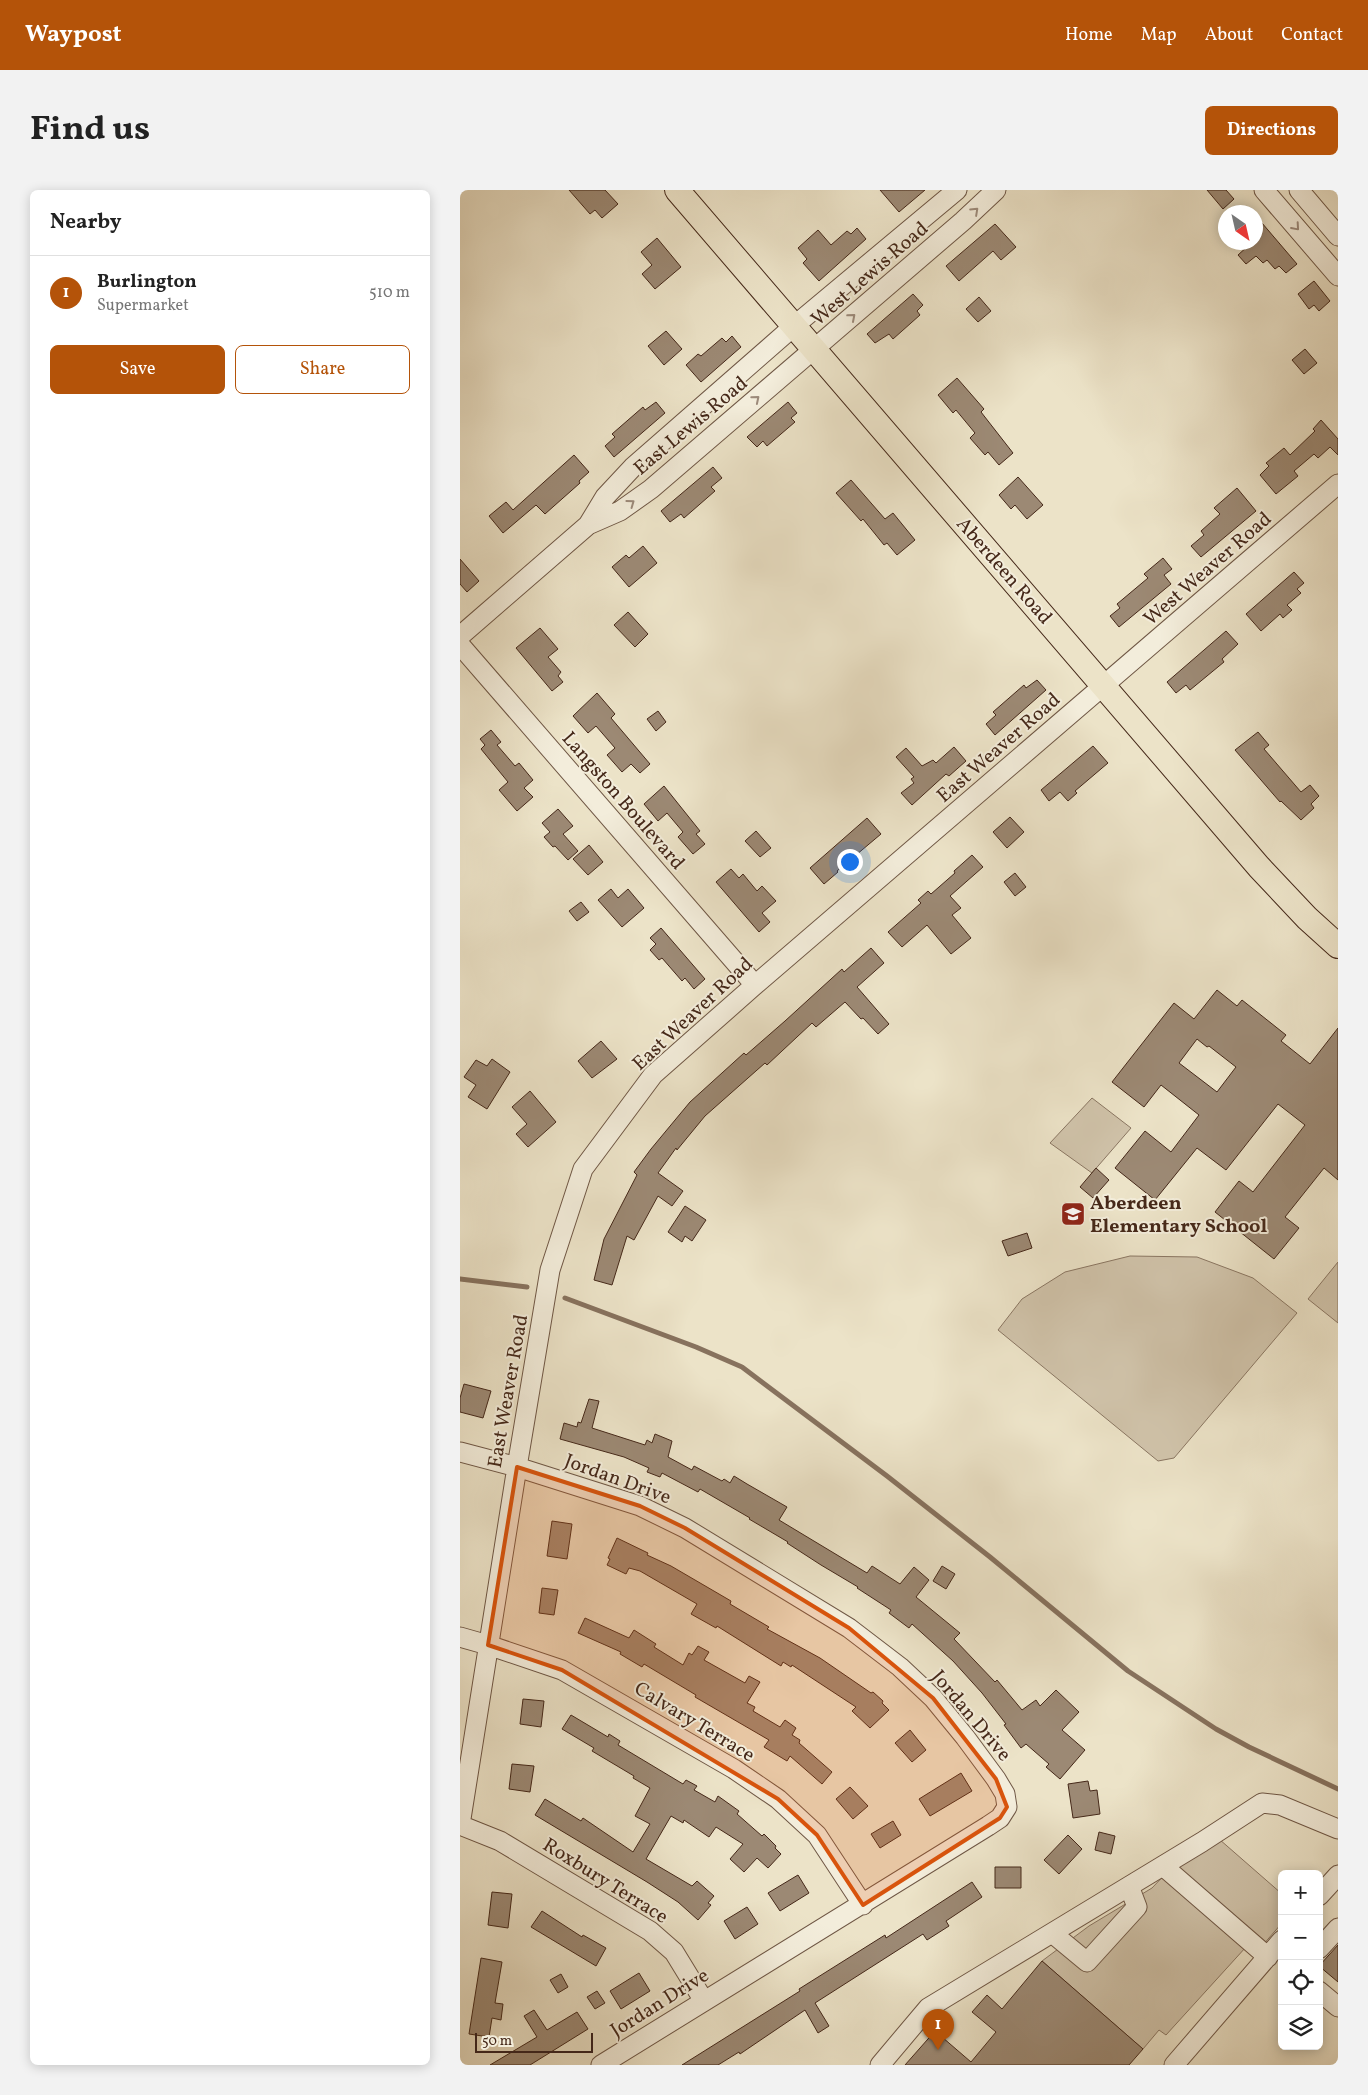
<!DOCTYPE html>
<html lang="en">
<head>
<meta charset="utf-8">
<style>
  body { margin:0; font-family:Vollkorn,serif; background:#f2f2f2; color:#222 }
  .controls { position:absolute; right:15px; bottom:15px; display:grid; overflow:hidden; border-radius:8px; box-shadow:0 2px 12px #0003 }
  .controls button { width:45px; height:45px; display:grid; place-items:center; padding:0; border:0; border-bottom:1px solid #e0e0e0; background:#fff; color:#222; font:25px sans-serif }
  .compass { position:absolute; left:758px; top:15px; width:45px; height:45px; border-radius:50%; background:#fff; box-shadow:0 2px 12px #0003; rotate:146deg }
  .scale { position:absolute; left:15px; bottom:12px; width:118px; box-sizing:border-box; padding-left:5px; border:2px solid #452819; border-top:0; font-size:14px; line-height:18px; white-space:nowrap; color:#452819; -webkit-text-stroke:4px #f3eddb; paint-order:stroke }
  .you { position:absolute; left:389px; top:671px; width:18px; height:18px; margin:-12px; border:4px solid #fff; border-radius:50%; background:#1a73e8; box-shadow:0 0 0 8px #1a73e833 }
  .badge { display:grid; place-items:center; width:32px; height:32px; border-radius:50%; background:#b45309; color:#fff; font-size:16px; font-weight:700 }
  .pin { position:absolute; translate:-50% -41px; filter:drop-shadow(0 1px 2px #0008) }
  .pin::after { content:''; position:absolute; top:26px; width:18px; height:15px; background:inherit; clip-path:polygon(0 0,100% 0,50% 100%) }
  .list { margin:0; padding:0; list-style:none }
  h2 { display:flex; justify-content:space-between; align-items:center; height:65px; margin:0; padding:0 20px; font-size:21px }
  h2 small { font-size:16px; font-weight:400; color:#767676 }
  .list li { display:grid; grid-template-columns:32px 1fr auto; gap:15px; align-items:center; box-sizing:border-box; height:75px; padding:0 20px; border-top:1px solid #e0e0e0 }
  .list b { display:block; font-size:19px; white-space:nowrap }
  .list p { margin:0; font-size:16px; white-space:nowrap; color:#767676 }
  .list em { font-size:16px; font-style:normal; color:#767676 }
  .actions { display:flex; gap:10px; padding:15px 20px }
  .actions a { flex:1; padding:11px 0; border:1px solid #b45309; border-radius:8px; text-align:center; font-size:18px; color:#b45309 }
  .actions .main { background:#b45309; color:#fff }
  .icon { flex:none; width:28px; height:28px; fill:none; stroke:currentColor; stroke-width:2; stroke-linecap:round; stroke-linejoin:round }
  .map { position:relative; flex:none; width:878px; height:1875px; overflow:hidden; border-radius:8px }
  header { display:flex; align-items:center; gap:30px; box-sizing:border-box; height:70px; padding:0 25px; background:#b45309; color:#fff }
  header strong { font-size:24px }
  nav { display:flex; gap:28px; margin-inline-start:auto; font-size:18px }
  .intro { display:flex; align-items:center; justify-content:space-between; box-sizing:border-box; height:120px; padding:0 30px }
  h1 { margin:0; font-size:35px }
  .button { padding:12px 22px; border-radius:8px; background:#b45309; color:#fff; font-size:18px; font-weight:700 }
  main { display:flex; gap:30px; padding:0 30px }
  aside { flex:1; background:#fff; border-radius:8px; box-shadow:0 2px 12px #0003 }
  .map>svg:first-child { display:block }
  .green { fill:#d0c3aa; stroke:#8a7662 }
  .lines { fill:none; stroke-linecap:round; stroke-linejoin:round }
  .stream { stroke:#87725e; stroke-width:5 }
  .building { fill:#9c8974; stroke:#452819; fill-rule:evenodd }
  .minor-casing { stroke:#6f5745; stroke-width:21 }
  .major-casing { stroke:#452819; stroke-width:26 }
  .minor { stroke:#f3eddb; stroke-width:19 }
  .major { stroke:#ece3c8; stroke-width:24 }
  .oneway { stroke:#9c8a7a }
  .marked { fill:#d8540d; fill-opacity:0.2; stroke:#d8540d; stroke-width:4; stroke-linejoin:round }
  .labels { text-anchor:middle; stroke-width:4; stroke-linejoin:round; paint-order:stroke }
  .street-label { font-size:20px; fill:#452819; stroke:#f3eddb }
  .poi-label { font-size:20px; font-weight:bold; fill:#452819; stroke:#f3eddb; text-anchor:start }
</style>
</head>
<body>
<header>
<strong>Waypost</strong>
<nav><a>Home</a><a>Map</a><a>About</a><a>Contact</a></nav>
</header>
<div class="intro"><h1>Find us</h1><a class="button">Directions</a></div>
<main>
<aside>
<h2>Nearby<small></small></h2>
<ul class="list">
<li><span class="badge">1</span><div><b>Burlington</b><p>Supermarket</p></div><em>510 m</em></li>
</ul>
<div class="actions"><a class="main">Save</a><a>Share</a></div>
</aside>
<div class="map">
<svg width="878" height="1875" viewBox="0 0 878 1875">
  <rect width="100%" height="100%" fill="#ece3c8"/>
  <filter id="stains"><feTurbulence type="fractalNoise" baseFrequency=".004" numOctaves="4"/><feColorMatrix values="0 0 0 0 .2 0 0 0 0 .09 0 0 0 0 .02 0 0 0 .5 -.17"/></filter>
  <radialGradient id="worn" r=".72"><stop offset=".6" stop-color="#630" stop-opacity="0"/><stop offset="1" stop-color="#630" stop-opacity=".3"/></radialGradient>
  <path class="green" d="M 632,908 L 671,938 L 632,983 L 590,953 Z
    M 670,1066 L 737,1067 L 793,1088 L 837,1123 L 714,1268 L 698,1271 L 538,1140 L 562,1109 L 605,1082 Z
    M 878,1072 L 878,1133 L 848,1109 Z
    M 759,1649 L 822,1704 L 822,1733 L 795,1764 L 786,1757 L 706,1845 L 699,1840 L 683,1859 L 582,1771 L 629,1736 L 692,1698 L 712,1677 Z"/>
  <g class="lines">
    <path class="stream" d="M 0,1089 L 67,1097
      M 105,1108 L 236,1157 L 282,1177 L 427,1286 L 530,1367 L 668,1481 L 756,1539 L 789,1557 L 878,1599"/>
  </g>
  <path class="building" d="M 109,0 L 145,0 L 158,14 L 142,28 L 135,20 L 130,24 Z
    M 420,0 L 465,0 L 439,22 Z
    M 747,0 L 766,0 L 774,9 L 763,19 Z
    M 796,26 L 837,74 L 826,83 L 819,76 L 815,79 L 807,70 L 803,73 L 796,66 L 786,74 L 778,65 L 788,56 L 785,52 L 796,52 Z
    M 535,34 L 556,57 L 541,70 L 533,61 L 499,91 L 486,76 Z
    M 397,38 L 406,49 L 359,91 L 343,73 L 347,69 L 338,58 L 358,40 L 371,55 L 387,41 L 391,44 Z
    M 197,48 L 221,77 L 195,99 L 182,84 L 192,75 L 181,62 Z
    M 854,91 L 870,111 L 859,121 L 854,115 L 849,119 L 838,104 Z
    M 453,104 L 463,115 L 457,121 L 460,125 L 433,149 L 429,144 L 415,153 L 407,144 Z
    M 519,107 L 531,121 L 518,132 L 506,119 Z
    M 206,141 L 222,159 L 204,175 L 188,156 Z
    M 272,146 L 281,157 L 241,192 L 226,175 L 238,164 L 241,166 L 262,148 L 266,152 Z
    M 845,159 L 857,173 L 844,184 L 832,170 Z
    M 497,188 L 524,219 L 521,222 L 553,263 L 539,275 L 528,262 L 525,265 L 510,248 L 515,243 L 496,220 L 493,223 L 478,205 Z
    M 196,212 L 205,223 L 154,267 L 145,256 L 155,247 L 152,244 L 183,217 L 185,220 Z
    M 328,212 L 337,223 L 331,228 L 335,232 L 307,256 L 303,251 L 297,257 L 287,247 Z
    M 861,230 L 878,249 L 878,265 L 870,257 L 858,268 L 854,264 L 834,281 L 838,286 L 816,304 L 800,285 L 809,276 L 806,273 L 824,258 L 830,265 L 855,241 L 853,239 Z
    M 114,265 L 129,282 L 119,291 L 120,293 L 85,324 L 76,315 L 43,343 L 29,326 L 46,312 L 53,320 Z
    M 253,277 L 262,288 L 251,297 L 255,301 L 224,328 L 221,324 L 210,332 L 201,321 Z
    M 558,287 L 583,315 L 567,329 L 555,315 L 551,319 L 539,305 Z
    M 391,290 L 425,329 L 433,323 L 455,350 L 437,365 L 427,353 L 424,355 L 403,329 L 401,331 L 376,303 Z
    M 777,298 L 796,321 L 741,367 L 731,356 L 744,345 L 741,341 L 760,324 L 754,318 Z
    M 183,356 L 197,373 L 169,397 L 152,377 L 166,365 L 169,368 Z
    M 703,368 L 712,379 L 704,385 L 711,394 L 659,437 L 650,426 L 660,418 L 657,414 L 688,388 L 684,384 Z
    M 0,369 L 19,391 L 7,402 L 0,394 Z
    M 834,382 L 844,393 L 837,399 L 841,403 L 827,415 L 832,420 L 823,428 L 820,424 L 801,441 L 786,424 Z
    M 168,422 L 188,444 L 175,457 L 154,435 Z
    M 80,438 L 98,459 L 88,467 L 101,482 L 98,486 L 103,492 L 92,501 L 56,458 Z
    M 766,441 L 778,454 L 762,469 L 764,472 L 730,500 L 726,495 L 716,503 L 707,492 Z
    M 577,490 L 586,500 L 535,545 L 526,534 L 536,525 L 533,522 L 564,495 L 566,498 Z
    M 137,503 L 155,524 L 151,528 L 190,574 L 180,583 L 171,574 L 162,582 L 147,565 L 155,558 L 136,536 L 128,543 L 113,526 Z
    M 198,521 L 206,532 L 196,541 L 187,529 Z
    M 31,540 L 41,552 L 37,555 L 55,576 L 59,573 L 73,590 L 64,598 L 73,607 L 57,621 L 39,600 L 48,592 L 21,559 L 25,555 L 20,549 Z
    M 798,542 L 809,555 L 804,559 L 841,602 L 850,595 L 859,606 L 851,614 L 854,618 L 841,630 L 821,611 L 820,612 L 775,560 Z
    M 633,556 L 648,573 L 615,601 L 617,603 L 608,611 L 600,602 L 589,611 L 581,600 Z
    M 494,557 L 506,571 L 489,586 L 486,584 L 452,615 L 441,603 L 454,593 L 451,589 L 454,587 L 436,567 L 446,558 L 462,576 L 473,570 L 476,573 Z
    M 204,596 L 240,641 L 236,644 L 245,654 L 233,664 L 218,647 L 223,642 L 207,623 L 198,631 L 184,614 Z
    M 98,619 L 113,636 L 103,644 L 118,661 L 108,670 L 95,656 L 93,657 L 84,647 L 90,642 L 82,633 Z
    M 550,627 L 564,642 L 547,658 L 533,642 Z
    M 407,628 L 421,644 L 377,681 L 378,682 L 364,694 L 350,678 Z
    M 296,641 L 311,658 L 300,667 L 285,651 Z
    M 129,655 L 143,672 L 128,685 L 113,669 Z
    M 512,665 L 523,677 L 490,706 L 501,718 L 492,725 L 511,748 L 491,764 L 467,735 L 442,757 L 428,742 L 461,713 L 458,710 L 468,701 L 471,704 L 495,683 L 494,681 Z
    M 271,679 L 279,688 L 283,684 L 297,701 L 302,696 L 316,711 L 302,723 L 310,732 L 299,742 L 256,692 Z
    M 555,683 L 566,697 L 555,706 L 544,692 Z
    M 151,699 L 158,708 L 168,699 L 184,718 L 162,737 L 138,710 Z
    M 121,712 L 129,722 L 117,731 L 109,721 Z
    M 201,738 L 245,789 L 234,799 L 225,788 L 222,791 L 202,768 L 199,770 L 190,760 L 196,754 L 190,748 Z
    M 411,758 L 424,773 L 397,797 L 429,834 L 418,844 L 403,828 L 401,829 L 385,812 L 356,837 L 352,833 L 307,875 L 305,873 L 245,926 L 217,960 L 216,958 L 198,983 L 223,1001 L 212,1016 L 198,1006 L 174,1050 L 167,1046 L 152,1095 L 134,1090 L 144,1049 L 177,985 L 174,982 L 191,959 L 230,912 L 284,863 L 286,865 L 325,831 L 382,779 L 384,782 Z
    M 757,800 L 777,816 L 782,810 L 826,845 L 821,851 L 850,874 L 878,838 L 878,990 L 864,978 L 825,1027 L 839,1038 L 814,1069 L 755,1022 L 779,991 L 793,1002 L 845,935 L 818,914 L 766,980 L 737,958 L 695,1010 L 655,978 L 685,941 L 711,962 L 739,925 L 701,895 L 684,917 L 652,892 L 714,813 L 734,829 ZM 737,849 L 747,857 L 749,856 L 776,877 L 757,902 L 719,873 Z
    M 141,851 L 157,869 L 132,888 L 118,871 Z
    M 32,869 L 50,882 L 27,919 L 8,907 L 16,895 L 4,887 L 16,870 L 27,876 Z
    M 70,901 L 96,932 L 68,957 L 56,944 L 67,934 L 52,917 Z
    M 636,978 L 649,990 L 633,1008 L 620,997 Z
    M 225,1016 L 246,1030 L 232,1051 L 225,1046 L 222,1052 L 208,1042 Z
    M 567,1043 L 572,1058 L 548,1066 L 542,1051 Z
    M 4,1194 L 31,1201 L 23,1228 L 0,1222 L 0,1208 Z
    M 129,1209 L 139,1211 L 132,1238 L 185,1255 L 187,1250 L 192,1253 L 195,1244 L 212,1251 L 208,1267 L 232,1280 L 234,1276 L 262,1291 L 264,1289 L 270,1293 L 274,1286 L 287,1294 L 327,1317 L 319,1330 L 407,1383 L 412,1376 L 440,1394 L 454,1377 L 469,1390 L 456,1407 L 500,1443 L 494,1449 L 535,1492 L 537,1490 L 562,1520 L 576,1510 L 580,1516 L 596,1500 L 619,1522 L 602,1540 L 625,1560 L 600,1589 L 586,1577 L 589,1574 L 566,1554 L 561,1558 L 544,1535 L 546,1534 L 522,1503 L 493,1471 L 452,1434 L 449,1438 L 429,1423 L 431,1420 L 397,1398 L 398,1397 L 361,1375 L 327,1353 L 328,1352 L 289,1329 L 290,1328 L 240,1299 L 238,1302 L 202,1283 L 200,1287 L 187,1282 L 189,1278 L 164,1267 L 100,1249 L 104,1233 L 117,1237 L 118,1232 L 121,1233 Z
    M 92,1331 L 112,1334 L 107,1369 L 87,1366 Z
    M 157,1348 L 188,1363 L 187,1365 L 211,1376 L 271,1411 L 270,1414 L 309,1437 L 307,1439 L 360,1468 L 411,1503 L 413,1502 L 423,1511 L 422,1513 L 429,1520 L 410,1538 L 392,1521 L 396,1517 L 332,1475 L 331,1477 L 323,1472 L 321,1476 L 257,1436 L 256,1438 L 231,1424 L 237,1414 L 180,1381 L 169,1378 L 166,1384 L 147,1375 L 150,1369 L 148,1368 Z
    M 482,1376 L 495,1384 L 486,1399 L 473,1391 Z
    M 82,1398 L 98,1400 L 94,1425 L 79,1423 Z
    M 125,1428 L 169,1448 L 174,1440 L 196,1454 L 194,1457 L 223,1475 L 229,1463 L 232,1465 L 238,1456 L 249,1462 L 244,1470 L 285,1493 L 289,1486 L 300,1492 L 287,1513 L 295,1517 L 293,1521 L 320,1537 L 325,1530 L 336,1538 L 332,1545 L 340,1550 L 339,1553 L 372,1582 L 362,1594 L 330,1566 L 327,1571 L 304,1557 L 309,1550 L 235,1507 L 236,1505 L 184,1474 L 182,1477 L 160,1464 L 161,1462 L 118,1443 Z
    M 63,1509 L 84,1511 L 81,1537 L 60,1534 Z
    M 111,1525 L 148,1547 L 149,1544 L 160,1551 L 158,1555 L 223,1594 L 226,1590 L 237,1596 L 234,1600 L 255,1612 L 258,1606 L 279,1621 L 277,1624 L 302,1646 L 304,1644 L 316,1656 L 315,1658 L 321,1664 L 308,1678 L 297,1668 L 284,1682 L 270,1669 L 283,1654 L 256,1637 L 249,1647 L 224,1630 L 223,1633 L 211,1626 L 186,1669 L 232,1696 L 237,1691 L 254,1706 L 248,1713 L 251,1715 L 238,1730 L 218,1712 L 187,1692 L 75,1625 L 85,1609 L 121,1631 L 123,1628 L 173,1662 L 190,1634 L 175,1626 L 190,1598 L 173,1588 L 174,1586 L 132,1561 L 134,1558 L 102,1539 Z
    M 450,1540 L 466,1560 L 452,1572 L 435,1553 Z
    M 52,1574 L 74,1576 L 70,1602 L 49,1599 Z
    M 501,1583 L 512,1601 L 470,1626 L 459,1609 Z
    M 628,1591 L 630,1601 L 637,1600 L 640,1624 L 613,1628 L 608,1594 Z
    M 390,1597 L 408,1616 L 393,1629 L 376,1609 Z
    M 433,1631 L 441,1645 L 420,1658 L 411,1644 Z
    M 639,1642 L 655,1646 L 651,1664 L 635,1660 Z
    M 608,1645 L 622,1659 L 599,1684 L 584,1670 Z
    M 535,1677 L 561,1677 L 561,1698 L 535,1698 Z
    M 338,1685 L 349,1703 L 320,1721 L 308,1703 Z
    M 512,1692 L 522,1707 L 486,1731 L 489,1736 L 467,1750 L 463,1744 L 355,1813 L 369,1836 L 358,1843 L 345,1820 L 280,1864 L 279,1862 L 258,1875 L 222,1875 L 340,1801 L 339,1799 L 425,1745 L 426,1748 Z
    M 32,1702 L 52,1704 L 48,1738 L 28,1735 Z
    M 287,1717 L 298,1734 L 275,1749 L 264,1731 Z
    M 82,1721 L 122,1747 L 123,1745 L 146,1758 L 136,1776 L 71,1737 Z
    M 878,1755 L 878,1792 L 859,1776 Z
    M 21,1768 L 42,1772 L 35,1813 L 43,1814 L 41,1830 L 32,1828 L 29,1847 L 9,1844 Z
    M 582,1771 L 683,1859 L 669,1875 L 445,1875 L 475,1841 L 511,1872 L 536,1842 L 512,1822 L 527,1805 L 542,1819 Z
    M 179,1783 L 190,1801 L 161,1819 L 150,1801 Z
    M 101,1784 L 108,1797 L 98,1803 L 90,1790 Z
    M 137,1801 L 145,1813 L 135,1819 L 127,1807 Z
    M 74,1820 L 87,1840 L 117,1822 L 128,1839 L 70,1875 L 30,1875 L 77,1847 L 64,1826 Z"/>
  <g class="lines">
    <defs>
      <path id="minor" d="M 804,0 L 878,86
        M 839,0 L 878,46
        M 128,335 L 145,307 L 173,277 L 334,136 L 497,0
        M 0,446 L 128,335 L 160,321 L 191,299 L 503,31 L 536,0
        M 0,455 L 295,795
        M 0,1262 L 57,1277 L 180,1316 L 225,1338 L 389,1438 L 440,1477 L 473,1508 L 505,1547 L 536,1589 L 545,1604 L 547,1617 L 540,1628 L 528,1636 L 141,1875
        M 0,1447 L 28,1455 L 102,1480 L 274,1579 L 318,1609 L 357,1645 L 403,1715
        M 0,1635 L 57,1277 L 90,1080 L 123,979 L 193,885 L 295,795 L 878,294
        M 0,1635 L 40,1651 L 190,1741 L 214,1762 L 244,1811
        M 703,1676 L 808,1767
        M 859,1706 L 878,1685
        M 592,1743 L 627,1772 L 677,1717 L 669,1696
        M 859,1759 L 878,1738
        M 859,1801 L 878,1817
        M 420,1875 L 468,1818 L 742,1652 L 802,1613 L 820,1615 L 878,1639
        M 714,1875 L 822,1750"/>
      <path id="major" d="M 217,0 L 799,677 L 847,728 L 878,756"/>
    </defs>
    <use href="#minor" class="minor-casing"/>
    <use href="#major" class="major-casing"/>
    <use href="#minor" class="minor"/>
    <use href="#major" class="major"/>
  </g>
  <defs><path id="oneway-chevron" d="M-2-3.5L2.5 0L-2 3.5" fill="none" stroke-width="1.6" stroke-linecap="round" stroke-linejoin="round" transform="scale(1.25)"/></defs>
  <g class="oneway">
    <use href="#oneway-chevron" transform="translate(515 21) rotate(-43)"/>
    <use href="#oneway-chevron" transform="translate(836 37) rotate(49)"/>
    <use href="#oneway-chevron" transform="translate(392 127) rotate(-41)"/>
    <use href="#oneway-chevron" transform="translate(296 209) rotate(-40)"/>
    <use href="#oneway-chevron" transform="translate(171 313) rotate(-36)"/>
  </g>
  <path class="marked" d="M 57,1277 L 180,1316 L 225,1338 L 389,1438 L 473,1508 L 536,1589 L 547,1617 L 540,1628 L 403,1715 L 357,1645 L 318,1609 L 102,1480 L 28,1455 Z"/>
  <defs>
    <symbol id="school-square" viewBox="-11 -11 22 22"><rect x="-9" y="-9" width="18" height="18" rx="4" fill="#8f2418" stroke="#f3eddb"/><path d="M0-5L7-2L0 1L-7-2ZM-4 1L0 2.5L4 1V4Q0 6-4 4Z" fill="#fff"/></symbol>
  </defs>
  <g fill-rule="evenodd">
    <use href="#school-square" x="599" y="1010" width="28" height="28"/>
  </g>
  <g class="labels">
    <g class="street-label">
      <text transform="translate(409 83) rotate(-41)" y="7">West Lewis Road</text>
      <text transform="translate(230 235) rotate(-40)" y="7">East Lewis Road</text>
      <text transform="translate(747 378) rotate(-41)" y="7">West Weaver Road</text>
      <text transform="translate(545 380) rotate(49)" y="7">Aberdeen Road</text>
      <text transform="translate(538 557) rotate(-41)" y="7">East Weaver Road</text>
      <text transform="translate(164 610) rotate(49)" y="7">Langston Boulevard</text>
      <text transform="translate(232 823) rotate(-43)" y="7">East Weaver Road</text>
      <text transform="translate(47 1201) rotate(-80)" y="7">East Weaver Road</text>
      <text transform="translate(158 1288) rotate(20)" y="7">Jordan Drive</text>
      <text transform="translate(512 1525) rotate(50)" y="7">Jordan Drive</text>
      <text transform="translate(235 1531) rotate(31)" y="7">Calvary Terrace</text>
      <text transform="translate(146 1690) rotate(32)" y="7">Roxbury Terrace</text>
      <text transform="translate(199 1812) rotate(-32)" y="7">Jordan Drive</text>
    </g>
    <g class="poi-label">
      <text x="630" y="1019">Aberdeen<tspan x="630" dy="23">Elementary School</tspan></text>
    </g>
  </g>
  <rect width="100%" height="100%" filter="url(#stains)"/>
  <rect width="100%" height="100%" fill="url(#worn)"/>
</svg>
<div class="controls">
<button>+</button>
<button>−</button>
<button><svg class="icon" aria-label="locate" viewBox="0 0 24 24"><circle cx="12" cy="12" r="6"/><path d="M12 2v4M12 18v4M2 12h4M18 12h4"/></svg></button>
<button><svg class="icon" aria-label="layers" viewBox="0 0 24 24"><path d="M12 4l9 5-9 5-9-5zM3 14l9 5 9-5"/></svg></button>
</div>
<svg class="compass" viewBox="-18 -18 36 36"><path d="M0-13l5 13h-10z" fill="#e53935"/><path d="M0 13l5-13h-10z" fill="#767676"/></svg>
<div class="scale">50 m</div>
<div class="you"></div>
<div class="pin badge" style="left:478px;top:1860px">1</div>
</div>
</main>
</body>
</html>
